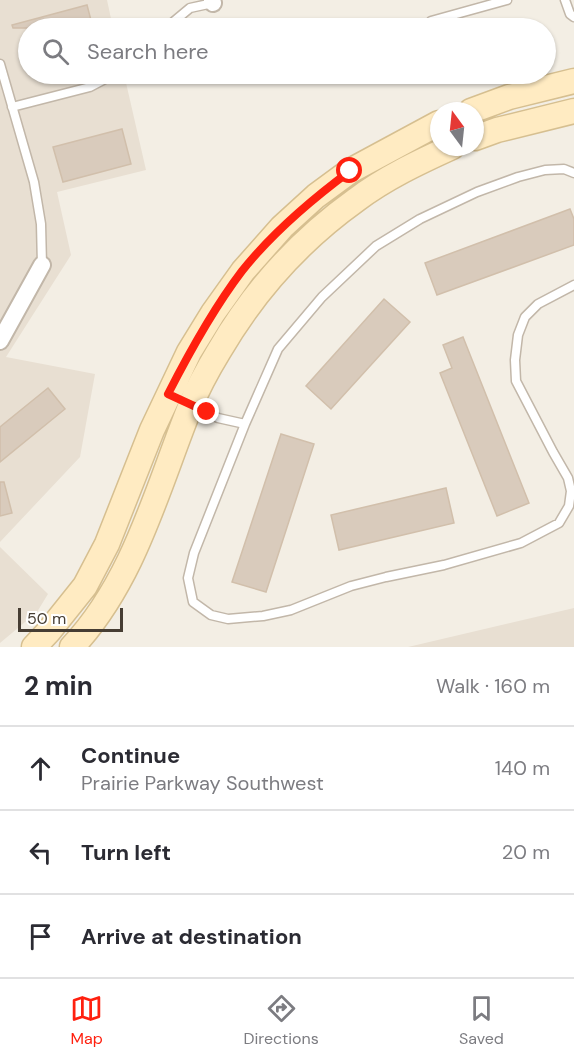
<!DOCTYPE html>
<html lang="en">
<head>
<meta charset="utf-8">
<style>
  body { margin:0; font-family:"DM Sans",sans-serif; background:#f7f7f7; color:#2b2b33 }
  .compass { position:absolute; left:430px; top:102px; width:54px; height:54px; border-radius:50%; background:#fff; box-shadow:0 2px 4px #0004; rotate:345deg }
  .scale { position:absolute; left:18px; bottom:15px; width:105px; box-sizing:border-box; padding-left:6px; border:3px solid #463d33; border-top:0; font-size:16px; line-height:21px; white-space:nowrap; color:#463d33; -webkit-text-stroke:4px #fff; paint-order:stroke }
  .stop { position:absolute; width:18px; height:18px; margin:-14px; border:4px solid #ff200f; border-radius:50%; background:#fff }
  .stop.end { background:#ff200f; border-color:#fff; box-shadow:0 2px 6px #0008 }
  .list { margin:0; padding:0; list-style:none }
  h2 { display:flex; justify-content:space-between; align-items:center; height:78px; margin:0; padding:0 24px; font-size:26px }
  h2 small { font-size:20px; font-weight:400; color:#7c7c81 }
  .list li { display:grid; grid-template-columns:39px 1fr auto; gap:18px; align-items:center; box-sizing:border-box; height:84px; padding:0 24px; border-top:2px solid #e1e1e2 }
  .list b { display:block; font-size:22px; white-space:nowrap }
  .list p { margin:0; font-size:20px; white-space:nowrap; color:#7c7c81 }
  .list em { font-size:20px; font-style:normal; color:#7c7c81 }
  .icon { flex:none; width:33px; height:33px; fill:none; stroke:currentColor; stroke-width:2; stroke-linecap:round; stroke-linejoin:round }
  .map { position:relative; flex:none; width:574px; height:647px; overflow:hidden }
  .search { position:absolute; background:#fff; box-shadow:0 2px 4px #0004; left:18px; right:18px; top:18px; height:66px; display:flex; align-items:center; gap:15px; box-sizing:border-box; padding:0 21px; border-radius:33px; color:#7c7c81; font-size:22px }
  .sheet { height:330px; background:#fff }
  nav { display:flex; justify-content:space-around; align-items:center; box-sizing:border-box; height:84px; border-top:2px solid #e1e1e2; background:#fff; font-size:16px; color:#7c7c81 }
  nav a { display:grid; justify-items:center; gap:3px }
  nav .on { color:#ff200f }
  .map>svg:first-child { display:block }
  .residential { fill:#e8dfd2 }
  .building { fill:#d9cbbc; stroke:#d1bfab; stroke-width:1.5 }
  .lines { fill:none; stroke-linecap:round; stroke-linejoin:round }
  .lane-casing { stroke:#c2b7a9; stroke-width:11 }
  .street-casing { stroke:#c2b7a9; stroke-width:20 }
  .secondary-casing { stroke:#d6bf90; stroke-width:27 }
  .lane { stroke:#fff; stroke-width:8 }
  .street { stroke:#fff; stroke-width:16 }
  .secondary { stroke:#ffebc2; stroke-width:24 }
  .route { stroke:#ff200f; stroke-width:8 }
</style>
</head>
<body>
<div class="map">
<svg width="574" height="647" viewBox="0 0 574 647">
  <rect width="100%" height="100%" fill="#f3eee4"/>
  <path class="residential" d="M 0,0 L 107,0 L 113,28 L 28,28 L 28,74 L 124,74 L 146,170 L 57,192 L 71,255 L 6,357 L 95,374 L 80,457 L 0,542 Z
    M 0,547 L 48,594 L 37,612 L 0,643 Z
    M 574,608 L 574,647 L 408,647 Z"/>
  <path class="building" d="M 87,5 L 93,28 L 13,28 L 12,25 Z
    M 122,129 L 131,164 L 63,182 L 53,147 Z
    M 570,209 L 574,219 L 574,245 L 437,295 L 425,263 Z
    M 384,299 L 410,322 L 331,409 L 306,386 Z
    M 463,337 L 529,503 L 497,516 L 440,373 L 452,368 L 443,345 Z
    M 48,388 L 65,409 L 0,462 L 0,427 Z
    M 281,434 L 314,444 L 266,592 L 232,582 Z
    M 0,482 L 4,482 L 12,513 L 0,516 Z
    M 446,488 L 454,523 L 339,550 L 331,515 Z"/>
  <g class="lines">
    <defs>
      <path id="lane" d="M 565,0 L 570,14 L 574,17
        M 431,21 L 507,0
        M 166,28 L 190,8 L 213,3
        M 0,64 L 34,182 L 41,224 L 42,265
        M 12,107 L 90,87 L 107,78 L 112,74
        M 193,406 L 218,418 L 245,424 L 194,553 L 188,578 L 193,602 L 211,615 L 228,619 L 263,616 L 291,610 L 351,586 L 386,577 L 444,565 L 521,543 L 559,523 L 569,506 L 571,491 L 568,478 L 553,452 L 516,381 L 515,360 L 518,335 L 525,317 L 538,304 L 574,285
        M 245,424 L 278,349 L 322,297 L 376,246 L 420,219 L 477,192 L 518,177 L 545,170 L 564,169 L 574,173"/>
      <path id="street" d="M 212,0 L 213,3
        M 0,341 L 42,265"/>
      <path id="secondary" d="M 471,111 L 509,97 L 574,81
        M 475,138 L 497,130 L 574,111
        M 34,647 L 49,631 L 85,586 L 107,544 L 152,430 L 189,352 L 213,313 L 243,271 L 282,227 L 316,196 L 350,171 L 439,123
        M 72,647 C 134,581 157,489 190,407 C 198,387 208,369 219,351 C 254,291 300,240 356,200 C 385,178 419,162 452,147"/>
    </defs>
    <use href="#lane" class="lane-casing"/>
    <use href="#street" class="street-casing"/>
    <use href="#secondary" class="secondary-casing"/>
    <use href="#lane" class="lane"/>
    <use href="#street" class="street"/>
    <use href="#secondary" class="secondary"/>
  </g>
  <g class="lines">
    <path class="route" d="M 207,412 L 168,394 C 190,351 213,309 242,271 C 273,232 311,200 350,171"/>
  </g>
</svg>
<svg class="compass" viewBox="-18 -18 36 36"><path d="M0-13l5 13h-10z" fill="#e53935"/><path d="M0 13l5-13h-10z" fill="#7c7c81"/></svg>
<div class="scale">50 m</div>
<div class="stop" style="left:350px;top:171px"></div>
<div class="stop end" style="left:207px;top:412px"></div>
<div class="search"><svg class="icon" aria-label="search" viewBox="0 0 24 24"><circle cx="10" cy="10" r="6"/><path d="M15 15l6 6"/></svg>Search here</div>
</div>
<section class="sheet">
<h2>2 min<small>Walk · 160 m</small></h2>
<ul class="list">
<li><svg class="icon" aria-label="ahead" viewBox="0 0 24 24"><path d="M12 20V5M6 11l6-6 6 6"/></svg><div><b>Continue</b><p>Prairie Parkway Southwest</p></div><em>140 m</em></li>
<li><svg class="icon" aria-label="left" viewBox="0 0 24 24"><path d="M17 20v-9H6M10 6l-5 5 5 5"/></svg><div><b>Turn left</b></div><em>20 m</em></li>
<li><svg class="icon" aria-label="arrive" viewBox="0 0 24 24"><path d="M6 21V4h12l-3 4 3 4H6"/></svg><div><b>Arrive at destination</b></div></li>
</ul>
</section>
<nav>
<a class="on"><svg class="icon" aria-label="map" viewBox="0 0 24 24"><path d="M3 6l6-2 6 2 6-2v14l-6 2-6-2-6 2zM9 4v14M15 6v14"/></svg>Map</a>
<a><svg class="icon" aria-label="directions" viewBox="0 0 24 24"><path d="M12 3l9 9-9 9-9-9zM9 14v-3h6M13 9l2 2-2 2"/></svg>Directions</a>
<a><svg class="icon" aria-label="saved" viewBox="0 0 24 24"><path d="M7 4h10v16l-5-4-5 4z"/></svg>Saved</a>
</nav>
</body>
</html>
